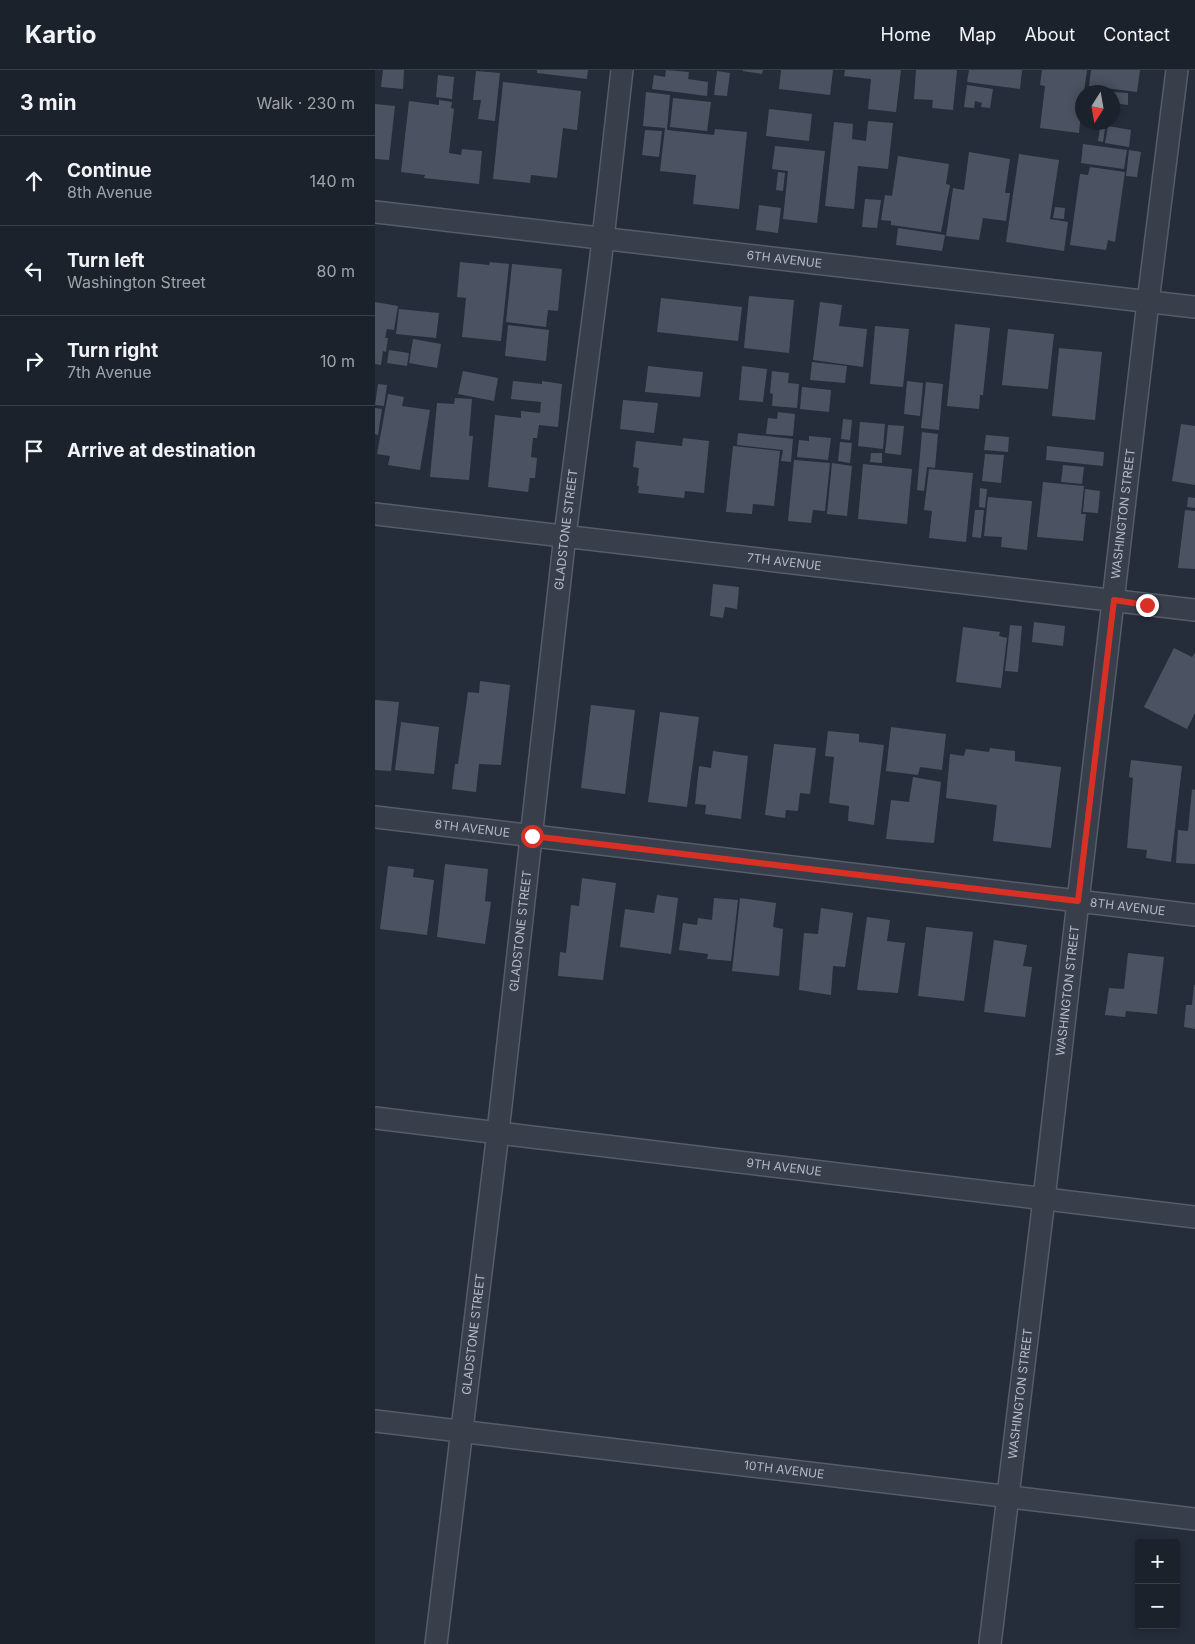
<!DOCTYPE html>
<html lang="en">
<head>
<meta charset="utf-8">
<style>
  body { margin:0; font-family:Inter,sans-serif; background:#252a34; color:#f1f3f6 }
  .controls { position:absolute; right:15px; bottom:15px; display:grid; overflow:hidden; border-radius:5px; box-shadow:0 2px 8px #0003 }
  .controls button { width:45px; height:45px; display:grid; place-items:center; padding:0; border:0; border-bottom:1px solid #3a3f48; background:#1c222c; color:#f1f3f6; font:25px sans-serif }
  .compass { position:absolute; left:700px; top:15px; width:45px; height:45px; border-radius:50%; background:#1c222c; box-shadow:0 2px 8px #0003; rotate:191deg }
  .stop { position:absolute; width:15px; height:15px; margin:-11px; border:4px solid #d93025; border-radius:50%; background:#fff }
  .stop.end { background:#d93025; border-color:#fff; box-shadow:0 1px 5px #0008 }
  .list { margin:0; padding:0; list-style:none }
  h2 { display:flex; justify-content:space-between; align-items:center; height:65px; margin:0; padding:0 20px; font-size:21px }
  h2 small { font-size:16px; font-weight:400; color:#a0a4a9 }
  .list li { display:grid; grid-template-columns:32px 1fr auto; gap:15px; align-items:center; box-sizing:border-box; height:90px; padding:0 20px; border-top:1px solid #3a3f48 }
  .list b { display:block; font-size:19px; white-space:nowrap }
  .list p { margin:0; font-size:16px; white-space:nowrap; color:#a0a4a9 }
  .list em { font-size:16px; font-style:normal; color:#a0a4a9 }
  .icon { flex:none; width:28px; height:28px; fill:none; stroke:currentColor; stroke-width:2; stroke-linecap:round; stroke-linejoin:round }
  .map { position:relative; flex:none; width:820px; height:1574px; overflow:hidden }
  header { display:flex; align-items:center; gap:30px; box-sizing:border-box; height:70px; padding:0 25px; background:#1c222c; border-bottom:1px solid #3a3f48 }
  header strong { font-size:24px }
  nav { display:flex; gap:28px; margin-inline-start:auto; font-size:18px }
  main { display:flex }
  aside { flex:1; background:#1c222c }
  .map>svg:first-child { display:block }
  .building { fill:#4b5363 }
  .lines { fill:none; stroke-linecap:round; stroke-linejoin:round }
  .street-casing { stroke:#565d69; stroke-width:24 }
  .street { stroke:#383f4b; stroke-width:21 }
  .route { stroke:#d93025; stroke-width:6 }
  .labels { text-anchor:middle; stroke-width:4.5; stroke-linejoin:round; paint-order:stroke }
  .street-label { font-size:12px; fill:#b4bac7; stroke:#1d2430 }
</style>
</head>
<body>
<header>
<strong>Kartio</strong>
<nav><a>Home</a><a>Map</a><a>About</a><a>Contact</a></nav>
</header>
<main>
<aside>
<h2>3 min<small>Walk · 230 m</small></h2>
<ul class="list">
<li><svg class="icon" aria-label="ahead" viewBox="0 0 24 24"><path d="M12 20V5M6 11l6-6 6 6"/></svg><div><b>Continue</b><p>8th Avenue</p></div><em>140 m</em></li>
<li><svg class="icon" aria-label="left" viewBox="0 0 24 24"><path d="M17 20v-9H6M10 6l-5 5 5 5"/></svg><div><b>Turn left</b><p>Washington Street</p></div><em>80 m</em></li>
<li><svg class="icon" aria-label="right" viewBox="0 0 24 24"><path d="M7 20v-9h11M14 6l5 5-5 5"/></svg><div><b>Turn right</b><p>7th Avenue</p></div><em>10 m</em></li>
<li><svg class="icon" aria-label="arrive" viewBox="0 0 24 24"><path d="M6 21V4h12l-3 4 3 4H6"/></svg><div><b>Arrive at destination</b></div></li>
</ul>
</aside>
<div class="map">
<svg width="820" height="1574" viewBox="0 0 820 1574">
  <rect width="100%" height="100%" fill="#252d3b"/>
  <path class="building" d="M 8,0 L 29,0 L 28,19 L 6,17 Z
    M 162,0 L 213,0 L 212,9 L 162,3 Z
    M 291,0 L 314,2 L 313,9 L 333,12 L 332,26 L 277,19 L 279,5 L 290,7 Z
    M 368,0 L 388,0 L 387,4 L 368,1 Z
    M 406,0 L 458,0 L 455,25 L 404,19 Z
    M 470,0 L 526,0 L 521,42 L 493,39 L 496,9 L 469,6 Z
    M 541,0 L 582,0 L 578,40 L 557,38 L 558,30 L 539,29 Z
    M 594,0 L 647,0 L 645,19 L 592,12 Z
    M 667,0 L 712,0 L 709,22 L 708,22 L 704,63 L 665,58 L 670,16 L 665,15 Z
    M 716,0 L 765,0 L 762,22 L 714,16 Z
    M 101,1 L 125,3 L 120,51 L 103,49 L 106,30 L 98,30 Z
    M 342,1 L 355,3 L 352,26 L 339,25 Z
    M 63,5 L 79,7 L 77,29 L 61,27 Z
    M 128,12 L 206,21 L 202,60 L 188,58 L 182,108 L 156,105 L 155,113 L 118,109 Z
    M 592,15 L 618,19 L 615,38 L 606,37 L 607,33 L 600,31 L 599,38 L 589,37 Z
    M 271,22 L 295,25 L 292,60 L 339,65 L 340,59 L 372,62 L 364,139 L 318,134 L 321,105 L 285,101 L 290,58 L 268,56 Z
    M 738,22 L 753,23 L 753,35 L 738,33 Z
    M 298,28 L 336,32 L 332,61 L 295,57 Z
    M 64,30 L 77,32 L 76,38 L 79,39 L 74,83 L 86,85 L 87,79 L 107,81 L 104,114 L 49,108 L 50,105 L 26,102 L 34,31 L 64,35 Z
    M 0,34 L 20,36 L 14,90 L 0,89 Z
    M 394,39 L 437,44 L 434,71 L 391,66 Z
    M 493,51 L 518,53 L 513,99 L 483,96 L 479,139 L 450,136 L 459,52 L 478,54 L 477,69 L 491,71 Z
    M 733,56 L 756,60 L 754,77 L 730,73 Z
    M 725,58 L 730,59 L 728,72 L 723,71 Z
    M 270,60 L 287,61 L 284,87 L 267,85 Z
    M 708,74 L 752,80 L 749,99 L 706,93 Z
    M 400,76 L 450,81 L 442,153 L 408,149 L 413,101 L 397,99 Z
    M 754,80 L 766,82 L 762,107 L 751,106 Z
    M 594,82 L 635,89 L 630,123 L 635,123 L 631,151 L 608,148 L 604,170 L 571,166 L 578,118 L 589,120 Z
    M 644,84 L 684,90 L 675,149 L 693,152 L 689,181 L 631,172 Z
    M 523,86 L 574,94 L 571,114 L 575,115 L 566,162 L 516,155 L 516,151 L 506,150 L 510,125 L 517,126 Z
    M 715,97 L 750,102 L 740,172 L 733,170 L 731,180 L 695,175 L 705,104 L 713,105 Z
    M 403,102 L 410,103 L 408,121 L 401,120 Z
    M 490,129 L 506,130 L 502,158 L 487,157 Z
    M 384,135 L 406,138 L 403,163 L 381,160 Z
    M 680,137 L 690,138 L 689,149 L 678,148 Z
    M 523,158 L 570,165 L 567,181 L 521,175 Z
    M 85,192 L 114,195 L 115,192 L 134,194 L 126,271 L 87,267 L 91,228 L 82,227 Z
    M 137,194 L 187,199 L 183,241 L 173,240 L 171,257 L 131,252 Z
    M 374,226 L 419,230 L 414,283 L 369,278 Z
    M 286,228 L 367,237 L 363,271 L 282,262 Z
    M 0,232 L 23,236 L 19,260 L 12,259 L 10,268 L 13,268 L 11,282 L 8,281 L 6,295 L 0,294 Z
    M 445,232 L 467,235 L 464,256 L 492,259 L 488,297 L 438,290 Z
    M 24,239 L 64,243 L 61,268 L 21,264 Z
    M 580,254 L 615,258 L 608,325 L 605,325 L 604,339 L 572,336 Z
    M 133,255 L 174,260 L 171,291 L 130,286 Z
    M 500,256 L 534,259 L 528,317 L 495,314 Z
    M 633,259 L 679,264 L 673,319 L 627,315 Z
    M 38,269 L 66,274 L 62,298 L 34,293 Z
    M 684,278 L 727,282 L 720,350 L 677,346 Z
    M 14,280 L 34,283 L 32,296 L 12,293 Z
    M 437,292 L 472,296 L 470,313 L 435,310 Z
    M 273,296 L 328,302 L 325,327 L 270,322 Z
    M 367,296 L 392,299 L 388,332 L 364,330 Z
    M 88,301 L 123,308 L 119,331 L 83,324 Z
    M 397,301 L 414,303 L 413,313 L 424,314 L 422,338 L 397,336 L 398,324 L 395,323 Z
    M 138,311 L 167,314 L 167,311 L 187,314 L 183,357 L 164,355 L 162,368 L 158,368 L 156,387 L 162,388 L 160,408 L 155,408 L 153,422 L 113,417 L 120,345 L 146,348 L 146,341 L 165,343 L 166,332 L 136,329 Z
    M 532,311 L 548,313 L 545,346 L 529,344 Z
    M 551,312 L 568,314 L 564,360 L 546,358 Z
    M 3,314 L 12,315 L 9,336 L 0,335 Z
    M 427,317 L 456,320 L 454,342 L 425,339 Z
    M 13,324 L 29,327 L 27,336 L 55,340 L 45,400 L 13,395 L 15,386 L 2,384 Z
    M 80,328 L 97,329 L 94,366 L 98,366 L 94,410 L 55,407 L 62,333 L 79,334 Z
    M 248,330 L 283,333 L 279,363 L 245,359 Z
    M 0,338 L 7,339 L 3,365 L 0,364 Z
    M 403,342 L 420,344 L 418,366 L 391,364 L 393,348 L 402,349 Z
    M 468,349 L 477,350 L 475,370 L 466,369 Z
    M 485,352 L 510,354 L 508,379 L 483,376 Z
    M 806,354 L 820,356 L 820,415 L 797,411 Z
    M 513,355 L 529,356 L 526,385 L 510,383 Z
    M 547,362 L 563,364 L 560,398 L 552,397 L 549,421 L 542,420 Z
    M 363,363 L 418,369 L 416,392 L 406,391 L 408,380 L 362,375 Z
    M 611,365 L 634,367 L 633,382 L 609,380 Z
    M 434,366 L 456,368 L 453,390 L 422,387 L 424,370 L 434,371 Z
    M 308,368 L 334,371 L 329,423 L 310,421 L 309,428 L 263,423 L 264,416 L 262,416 L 264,398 L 258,397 L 261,371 L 307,376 Z
    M 465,372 L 477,373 L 475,393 L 463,391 Z
    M 358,376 L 405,381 L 399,436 L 378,434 L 377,444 L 351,442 Z
    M 672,376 L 729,382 L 728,396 L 671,390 Z
    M 496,383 L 507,383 L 507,393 L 495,392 Z
    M 610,384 L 629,385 L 626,413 L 607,411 Z
    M 419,390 L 455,393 L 450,441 L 438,440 L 436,453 L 413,451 Z
    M 457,393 L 477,396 L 472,446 L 452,444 Z
    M 488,394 L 537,399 L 532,454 L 483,449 Z
    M 688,395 L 709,397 L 707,414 L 686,412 Z
    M 554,399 L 598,403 L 591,472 L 554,468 L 557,441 L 549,440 Z
    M 668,412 L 709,416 L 706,444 L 711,444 L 708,471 L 662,467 Z
    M 605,418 L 612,419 L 610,438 L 604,437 Z
    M 710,419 L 725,421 L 723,443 L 708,442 Z
    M 613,427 L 657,431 L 652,480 L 626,477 L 627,467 L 609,466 Z
    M 813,427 L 820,428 L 820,438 L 812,437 Z
    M 600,440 L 609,440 L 606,468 L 597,467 Z
    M 810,440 L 820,441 L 820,499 L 803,498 Z
    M 338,514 L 364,517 L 362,539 L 350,537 L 348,548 L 335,546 Z
    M 659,552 L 690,556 L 688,576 L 657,572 Z
    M 635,555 L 647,556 L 643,602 L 630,601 Z
    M 588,557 L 625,562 L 624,566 L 632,568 L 626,618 L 581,612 Z
    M 799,578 L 817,587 L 820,583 L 820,643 L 812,659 L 769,637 Z
    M 105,611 L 135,615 L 126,695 L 104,694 L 101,722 L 77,719 L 80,694 L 83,694 L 93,622 L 104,623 Z
    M 0,630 L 24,632 L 16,701 L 0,700 Z
    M 216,635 L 260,640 L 250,724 L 206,718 Z
    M 285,642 L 324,647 L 312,737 L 273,732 Z
    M 26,652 L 64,657 L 59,704 L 20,700 Z
    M 516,657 L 571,664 L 567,700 L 545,697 L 543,705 L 511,701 Z
    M 453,661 L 484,664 L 484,672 L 509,675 L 499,755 L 473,751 L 474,736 L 454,733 L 459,687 L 450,686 Z
    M 399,674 L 441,678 L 435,724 L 425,723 L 423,741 L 411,740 L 410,748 L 390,745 Z
    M 615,678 L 640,681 L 640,691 L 686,697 L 676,778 L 618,771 L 622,735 L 571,728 L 575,684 L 589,686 L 591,679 L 614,682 Z
    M 338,681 L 373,686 L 366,749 L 330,744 L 331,735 L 320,734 L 324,696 L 336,698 Z
    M 756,690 L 807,696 L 796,792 L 771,788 L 772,780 L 752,778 L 758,708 L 754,707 Z
    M 538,707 L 566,712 L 559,773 L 511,769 L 516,730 L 534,732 Z
    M 817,719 L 820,720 L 820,794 L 801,793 L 803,760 L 813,761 Z
    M 70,794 L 113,799 L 110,831 L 116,832 L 110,874 L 62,867 Z
    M 13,796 L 39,799 L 38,807 L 59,810 L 52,865 L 5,859 Z
    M 207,808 L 241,813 L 228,910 L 183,906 L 185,882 L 191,883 L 196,835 L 204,836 Z
    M 282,825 L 303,828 L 296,884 L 245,877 L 250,839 L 279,843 Z
    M 339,828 L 363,830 L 356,891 L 332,889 L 333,884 L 304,880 L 308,853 L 322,855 L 323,848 L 337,850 Z
    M 365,828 L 401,833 L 398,857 L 408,859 L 404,906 L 357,901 Z
    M 446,838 L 478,843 L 470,897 L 458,896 L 456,925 L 424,920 L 429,863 L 443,864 Z
    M 492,847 L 515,850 L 512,871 L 530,873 L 523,923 L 482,920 Z
    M 551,857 L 598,862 L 589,931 L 543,926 Z
    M 619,870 L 652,875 L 648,896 L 657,897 L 650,947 L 609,942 Z
    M 753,883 L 789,887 L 782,944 L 751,941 L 750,947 L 730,945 L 734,918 L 749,919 Z
    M 819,915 L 820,915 L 820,959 L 809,957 L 811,935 L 817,935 Z"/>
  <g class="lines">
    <defs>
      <g id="street">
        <path id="s1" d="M 0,142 L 820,237"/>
        <path id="s2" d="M 0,444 L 820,540"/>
        <path id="s3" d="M 0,747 L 820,845"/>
        <path id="s4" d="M 0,1048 L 820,1147"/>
        <path id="s5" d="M 0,1351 L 820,1449"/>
        <path id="s6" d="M 61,1574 L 123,1062 L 190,465 L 225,195 L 247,0"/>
        <path id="s7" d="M 615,1574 L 669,1129 L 703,831 L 773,232 L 802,0"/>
      </g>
    </defs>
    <use href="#street" class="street-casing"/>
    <use href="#street" class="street"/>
  </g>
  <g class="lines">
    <path class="route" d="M 157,766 L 703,831 L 739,530 L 772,535"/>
  </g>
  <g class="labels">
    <g class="street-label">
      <text dy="4" stroke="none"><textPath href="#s1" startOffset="412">6TH AVENUE</textPath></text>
      <text dy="4" stroke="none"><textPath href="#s7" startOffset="1138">WASHINGTON STREET</textPath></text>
      <text dy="4" stroke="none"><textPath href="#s6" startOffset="1122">GLADSTONE STREET</textPath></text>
      <text dy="4" stroke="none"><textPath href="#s2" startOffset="412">7TH AVENUE</textPath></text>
      <text dy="4" stroke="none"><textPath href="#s3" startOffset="98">8TH AVENUE</textPath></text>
      <text dy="4" stroke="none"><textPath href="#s3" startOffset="758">8TH AVENUE</textPath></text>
      <text dy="4" stroke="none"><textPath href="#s6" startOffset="718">GLADSTONE STREET</textPath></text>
      <text dy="4" stroke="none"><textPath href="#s7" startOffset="658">WASHINGTON STREET</textPath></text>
      <text dy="4" stroke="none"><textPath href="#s4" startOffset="412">9TH AVENUE</textPath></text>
      <text dy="4" stroke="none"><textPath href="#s6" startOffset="312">GLADSTONE STREET</textPath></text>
      <text dy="4" stroke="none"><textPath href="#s7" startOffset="252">WASHINGTON STREET</textPath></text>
      <text dy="4" stroke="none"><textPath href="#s5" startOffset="412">10TH AVENUE</textPath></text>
    </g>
  </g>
</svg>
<div class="controls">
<button>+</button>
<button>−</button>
</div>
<svg class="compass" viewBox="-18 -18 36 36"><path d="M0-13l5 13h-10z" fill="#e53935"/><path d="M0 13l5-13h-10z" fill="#a0a4a9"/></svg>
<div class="stop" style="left:157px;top:766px"></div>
<div class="stop end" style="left:772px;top:535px"></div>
</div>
</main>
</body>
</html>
